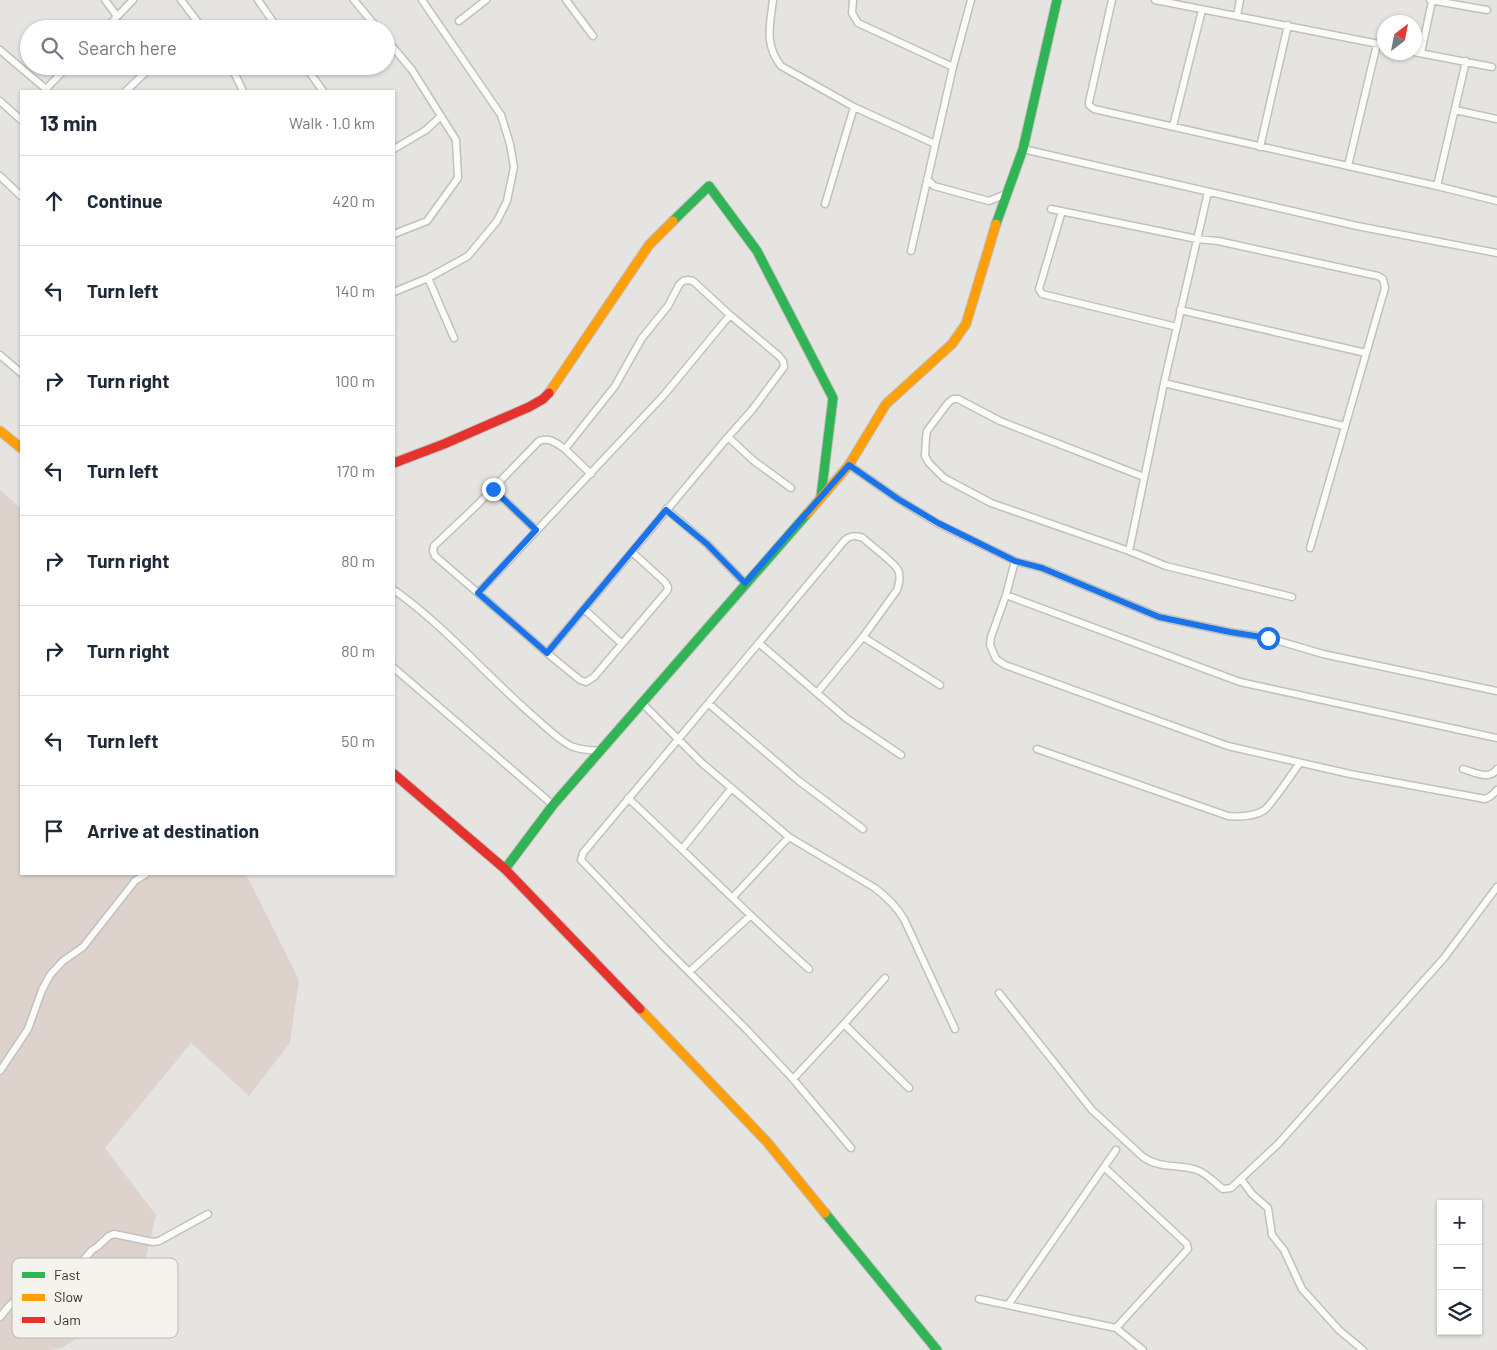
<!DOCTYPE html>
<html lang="en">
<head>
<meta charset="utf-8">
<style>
  body { margin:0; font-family:Barlow,sans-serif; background:#f6f6f7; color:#1f2937 }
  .controls { position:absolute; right:15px; bottom:15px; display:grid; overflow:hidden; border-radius:0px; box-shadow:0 1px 4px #0004 }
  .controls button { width:45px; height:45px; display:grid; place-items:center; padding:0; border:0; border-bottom:1px solid #e0e1e3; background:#fff; color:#1f2937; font:25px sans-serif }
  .compass { position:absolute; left:1377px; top:15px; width:45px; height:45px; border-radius:50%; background:#fff; box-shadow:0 1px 4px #0004; rotate:32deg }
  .stop { position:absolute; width:15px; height:15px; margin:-11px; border:4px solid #1a73e8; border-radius:50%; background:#fff }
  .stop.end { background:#1a73e8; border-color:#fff; box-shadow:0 1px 5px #0008 }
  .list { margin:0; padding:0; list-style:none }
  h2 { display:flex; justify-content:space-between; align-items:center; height:65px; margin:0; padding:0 20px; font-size:21px }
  h2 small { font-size:16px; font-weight:400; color:#747a83 }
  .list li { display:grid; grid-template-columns:32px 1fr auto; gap:15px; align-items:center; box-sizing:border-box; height:90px; padding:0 20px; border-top:1px solid #e0e1e3 }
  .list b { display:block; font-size:19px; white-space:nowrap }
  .list em { font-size:16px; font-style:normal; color:#747a83 }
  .icon { flex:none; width:28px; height:28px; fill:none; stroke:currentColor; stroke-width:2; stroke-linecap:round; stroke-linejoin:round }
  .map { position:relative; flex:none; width:1497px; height:1350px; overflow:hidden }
  .search { position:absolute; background:#fff; box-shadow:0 1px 4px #0004; left:20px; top:20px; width:375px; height:55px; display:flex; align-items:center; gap:12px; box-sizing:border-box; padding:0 18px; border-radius:28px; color:#747a83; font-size:19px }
  .panel { position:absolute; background:#fff; box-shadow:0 1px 4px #0004; left:20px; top:90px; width:375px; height:785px; border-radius:0px }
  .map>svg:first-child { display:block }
  .green { fill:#ded3cc }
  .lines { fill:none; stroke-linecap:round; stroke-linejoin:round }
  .street-casing { stroke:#c2c0bd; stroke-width:9 }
  .fast-casing { stroke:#c1bfbb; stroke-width:11 }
  .slow-casing { stroke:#c1bfbb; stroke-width:11 }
  .jam-casing { stroke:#c1bfbb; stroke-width:11 }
  .street { stroke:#fbfbfa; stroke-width:6 }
  .fast { stroke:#30b455; stroke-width:9 }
  .slow { stroke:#ff9f0a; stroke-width:9 }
  .jam { stroke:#e5322d; stroke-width:9 }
  .route { stroke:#1a73e8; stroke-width:6 }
  .key { fill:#f5f3ee; stroke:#bcb9b1; stroke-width:1 }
  .key-label { font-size:14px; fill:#363322 }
</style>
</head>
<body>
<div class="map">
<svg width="1497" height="1350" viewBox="0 0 1497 1350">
  <rect width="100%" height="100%" fill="#e6e4e1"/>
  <path class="green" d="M 0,490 L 21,508 L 21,874 L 246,874 L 299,980 L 290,1043 L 249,1096 L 191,1043 L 105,1148 L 156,1215 L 135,1303 L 61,1348 L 50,1350 L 0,1350 Z"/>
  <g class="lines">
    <defs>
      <path id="street" d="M 105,0 L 117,16
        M 181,0 L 203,29
        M 258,0 L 278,29
        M 354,0 L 378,29
        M 566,0 L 593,36
        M 773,0 C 770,26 764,44 781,66 L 854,107 L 935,144
        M 853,0 L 852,13 L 858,23 L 953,67
        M 1112,0 L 1089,102 L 1089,105 L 1094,109 L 1437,186 L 1497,201
        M 1155,0 L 1384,45
        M 1430,0 L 1487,10
        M 1237,16 L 1240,0
        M 459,21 L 486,0
        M 105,29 L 133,0
        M 190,29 L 197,21
        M 386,39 L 412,70 L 456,140 L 458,178 L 427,221 L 394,234
        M 0,50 L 46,89 L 68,66
        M 1414,52 L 1492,67
        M 1421,53 L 1432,1
        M 231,66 L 243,91
        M 305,66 L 323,91
        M 126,91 L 152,66
        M 0,101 L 21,120
        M 1455,110 L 1497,119
        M 1173,126 L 1202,10
        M 1260,147 L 1288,25
        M 394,149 L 426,130 L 441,116
        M 1023,149 L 1357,226 L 1497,253
        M 1348,166 L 1377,44
        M 0,176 L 21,196
        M 927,179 L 934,186 L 989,201 L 1006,194
        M 1437,186 L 1466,61
        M 825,204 L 854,107
        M 1051,209 L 1197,239 L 1218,241 L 1378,276 L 1383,279 L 1385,288 L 1310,548
        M 1062,211 L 1039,289 L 1042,294 L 1177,327
        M 911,251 L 953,67 L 971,0
        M 428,278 L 454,338
        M 394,292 L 428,278 L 468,256 L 497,221 L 507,201 L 514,167 L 510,144 L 501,115 L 422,0
        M 1180,310 L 1366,353
        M 0,355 L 21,373
        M 1164,383 L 1344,426
        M 849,465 L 898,499 L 937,523 L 1015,561 L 1042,568 L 1159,617 L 1230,632 L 1269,638 L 1323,654 L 1497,691
        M 591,474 L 565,449 L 615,386 L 642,338 L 668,306 L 679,285 L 683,281 L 688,280 L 693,281 L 730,315
        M 1144,477 L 1000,421 L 958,399 L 953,399 L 948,403 L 927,431 L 926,437 L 925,456 L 929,463 L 944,478 L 991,503 L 1129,551 L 1166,566 L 1292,597
        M 493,489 L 536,530
        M 666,509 L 707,544 L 745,583
        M 1129,551 L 1164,383 L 1208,192
        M 632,552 L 665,582 L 668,587 L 667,591 L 594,677 L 586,682 L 580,680 L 547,653 L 728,437 L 754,461 L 791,488
        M 1015,561 L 1006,595 L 991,637 L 990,645 L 996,659 L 1005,665 L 1228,746 L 1350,774 L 1485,799 L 1491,796 L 1497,790
        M 394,590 C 445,626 485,674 532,715 C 544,725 557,739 571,746 C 579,750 591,750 601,751
        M 478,593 L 435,556 L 433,551 L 434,546 L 477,505 L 539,441 C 550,437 556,443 565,449
        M 1006,595 L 1240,682 L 1497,738
        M 584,609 L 622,644
        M 863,637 L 940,685
        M 760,644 L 846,718 L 901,755
        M 547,653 L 478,593 L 664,395 L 730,315 L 779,356 L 783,361 L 784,367 L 752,410 L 728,437
        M 394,668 L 553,805
        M 817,693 L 863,637 L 897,590 C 899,583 901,577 898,570 C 894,562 870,545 863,538 C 856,535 851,535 845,540 L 583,853 L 581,860 L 664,947 L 747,1030 L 793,1079 L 851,1148
        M 642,703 L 702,763 L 789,837 L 875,888 C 887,897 896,906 904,919 L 955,1029
        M 709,704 L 799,781 L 863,829
        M 1037,749 L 1228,816 C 1240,817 1252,817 1263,811 C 1272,805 1292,773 1300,763
        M 1463,769 C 1474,772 1489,781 1497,769
        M 628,798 C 689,855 747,914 809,969
        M 682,849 L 731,789
        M 733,897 L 789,837
        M 689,972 L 750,916
        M 999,993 L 1092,1110 L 1143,1157 C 1160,1169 1178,1164 1197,1170 C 1206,1173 1215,1183 1223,1189 L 1231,1188 L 1278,1144 L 1444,958 L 1497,887
        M 844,1024 L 909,1088
        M 0,1071 L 28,1029 L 42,990 L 50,975 L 63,961 L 83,947 L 135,881 L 146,874
        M 793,1079 L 844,1024 L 885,978
        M 1104,1167 L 1116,1150
        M 1241,1179 L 1252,1194 L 1268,1208 L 1272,1235 L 1284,1250 L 1302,1289 L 1339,1330 L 1363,1350
        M 979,1299 L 1116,1328 L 1143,1350
        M 1008,1305 L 1104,1167 L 1187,1244 L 1188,1249 L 1116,1328
        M 0,1317 L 9,1306 L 17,1299 L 75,1270 L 92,1250 L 97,1247 L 109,1236 L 114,1234 L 153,1242 L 159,1241 L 208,1214"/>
      <path id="fast" d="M 673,221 L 709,186 L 757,251 L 833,398 L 821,496
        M 996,224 L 1023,149 L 1057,0
        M 505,869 L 553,805 L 807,514
        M 825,1213 L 937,1350"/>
      <path id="slow" d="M 549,393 L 649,245 L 673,221
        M 0,431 L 21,448
        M 807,514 L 849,465 L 886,404 L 952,344 L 966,324 L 996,224
        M 640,1009 L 767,1142 L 825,1213"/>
      <path id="jam" d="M 394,463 L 444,444 L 529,407 L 543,399 L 549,393
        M 394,774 L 505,869 L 640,1009"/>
    </defs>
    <use href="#street" class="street-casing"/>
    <use href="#fast" class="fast-casing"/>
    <use href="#slow" class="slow-casing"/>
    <use href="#jam" class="jam-casing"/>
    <use href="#street" class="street"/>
    <use href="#fast" class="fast"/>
    <use href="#slow" class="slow"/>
    <use href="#jam" class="jam"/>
  </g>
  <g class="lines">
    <path class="route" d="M 493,489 L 536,530 L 478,593 L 547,653 L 666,510 L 707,544 L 745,583 L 849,465 L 898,499 L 938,523 L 1015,561 L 1042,568 L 1159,617 L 1230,632 L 1268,638"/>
  </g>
  <rect x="12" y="1258" width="166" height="80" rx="8" class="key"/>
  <rect x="22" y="1272" width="23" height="6" fill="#30b455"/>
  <rect x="22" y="1294" width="23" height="7" fill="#ff9f0a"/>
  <rect x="22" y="1317" width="23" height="6" fill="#e5322d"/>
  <g class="key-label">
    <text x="54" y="1280">Fast</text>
    <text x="54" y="1302">Slow</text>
    <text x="54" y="1325">Jam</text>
  </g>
</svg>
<div class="controls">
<button>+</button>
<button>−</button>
<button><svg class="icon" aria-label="layers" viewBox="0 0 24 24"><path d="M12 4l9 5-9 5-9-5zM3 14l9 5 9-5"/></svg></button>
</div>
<svg class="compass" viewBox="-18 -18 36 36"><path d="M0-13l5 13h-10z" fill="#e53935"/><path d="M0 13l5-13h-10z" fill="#747a83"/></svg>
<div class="stop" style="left:1268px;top:638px"></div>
<div class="stop end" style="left:493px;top:489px"></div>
<div class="search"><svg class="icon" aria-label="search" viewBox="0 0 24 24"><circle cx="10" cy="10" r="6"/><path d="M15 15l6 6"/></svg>Search here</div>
<section class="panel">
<h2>13 min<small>Walk · 1.0 km</small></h2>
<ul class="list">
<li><svg class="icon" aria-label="ahead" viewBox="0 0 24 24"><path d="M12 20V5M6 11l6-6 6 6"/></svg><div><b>Continue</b></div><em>420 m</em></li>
<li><svg class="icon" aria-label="left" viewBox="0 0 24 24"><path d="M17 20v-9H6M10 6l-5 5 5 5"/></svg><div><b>Turn left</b></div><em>140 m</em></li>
<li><svg class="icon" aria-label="right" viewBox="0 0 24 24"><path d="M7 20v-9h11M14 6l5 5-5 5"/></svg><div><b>Turn right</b></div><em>100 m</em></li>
<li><svg class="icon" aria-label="left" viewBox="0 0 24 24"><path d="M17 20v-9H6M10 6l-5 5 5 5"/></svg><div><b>Turn left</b></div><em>170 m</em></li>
<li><svg class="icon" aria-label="right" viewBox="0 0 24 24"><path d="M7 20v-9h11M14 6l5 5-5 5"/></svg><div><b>Turn right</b></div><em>80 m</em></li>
<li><svg class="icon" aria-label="right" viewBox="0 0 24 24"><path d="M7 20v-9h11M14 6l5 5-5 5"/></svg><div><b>Turn right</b></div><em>80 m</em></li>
<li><svg class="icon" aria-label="left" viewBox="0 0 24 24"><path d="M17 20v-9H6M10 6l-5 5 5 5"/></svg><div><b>Turn left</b></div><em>50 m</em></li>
<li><svg class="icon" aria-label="arrive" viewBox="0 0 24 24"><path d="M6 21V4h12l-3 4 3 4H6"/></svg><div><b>Arrive at destination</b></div></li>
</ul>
</section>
</div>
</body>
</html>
